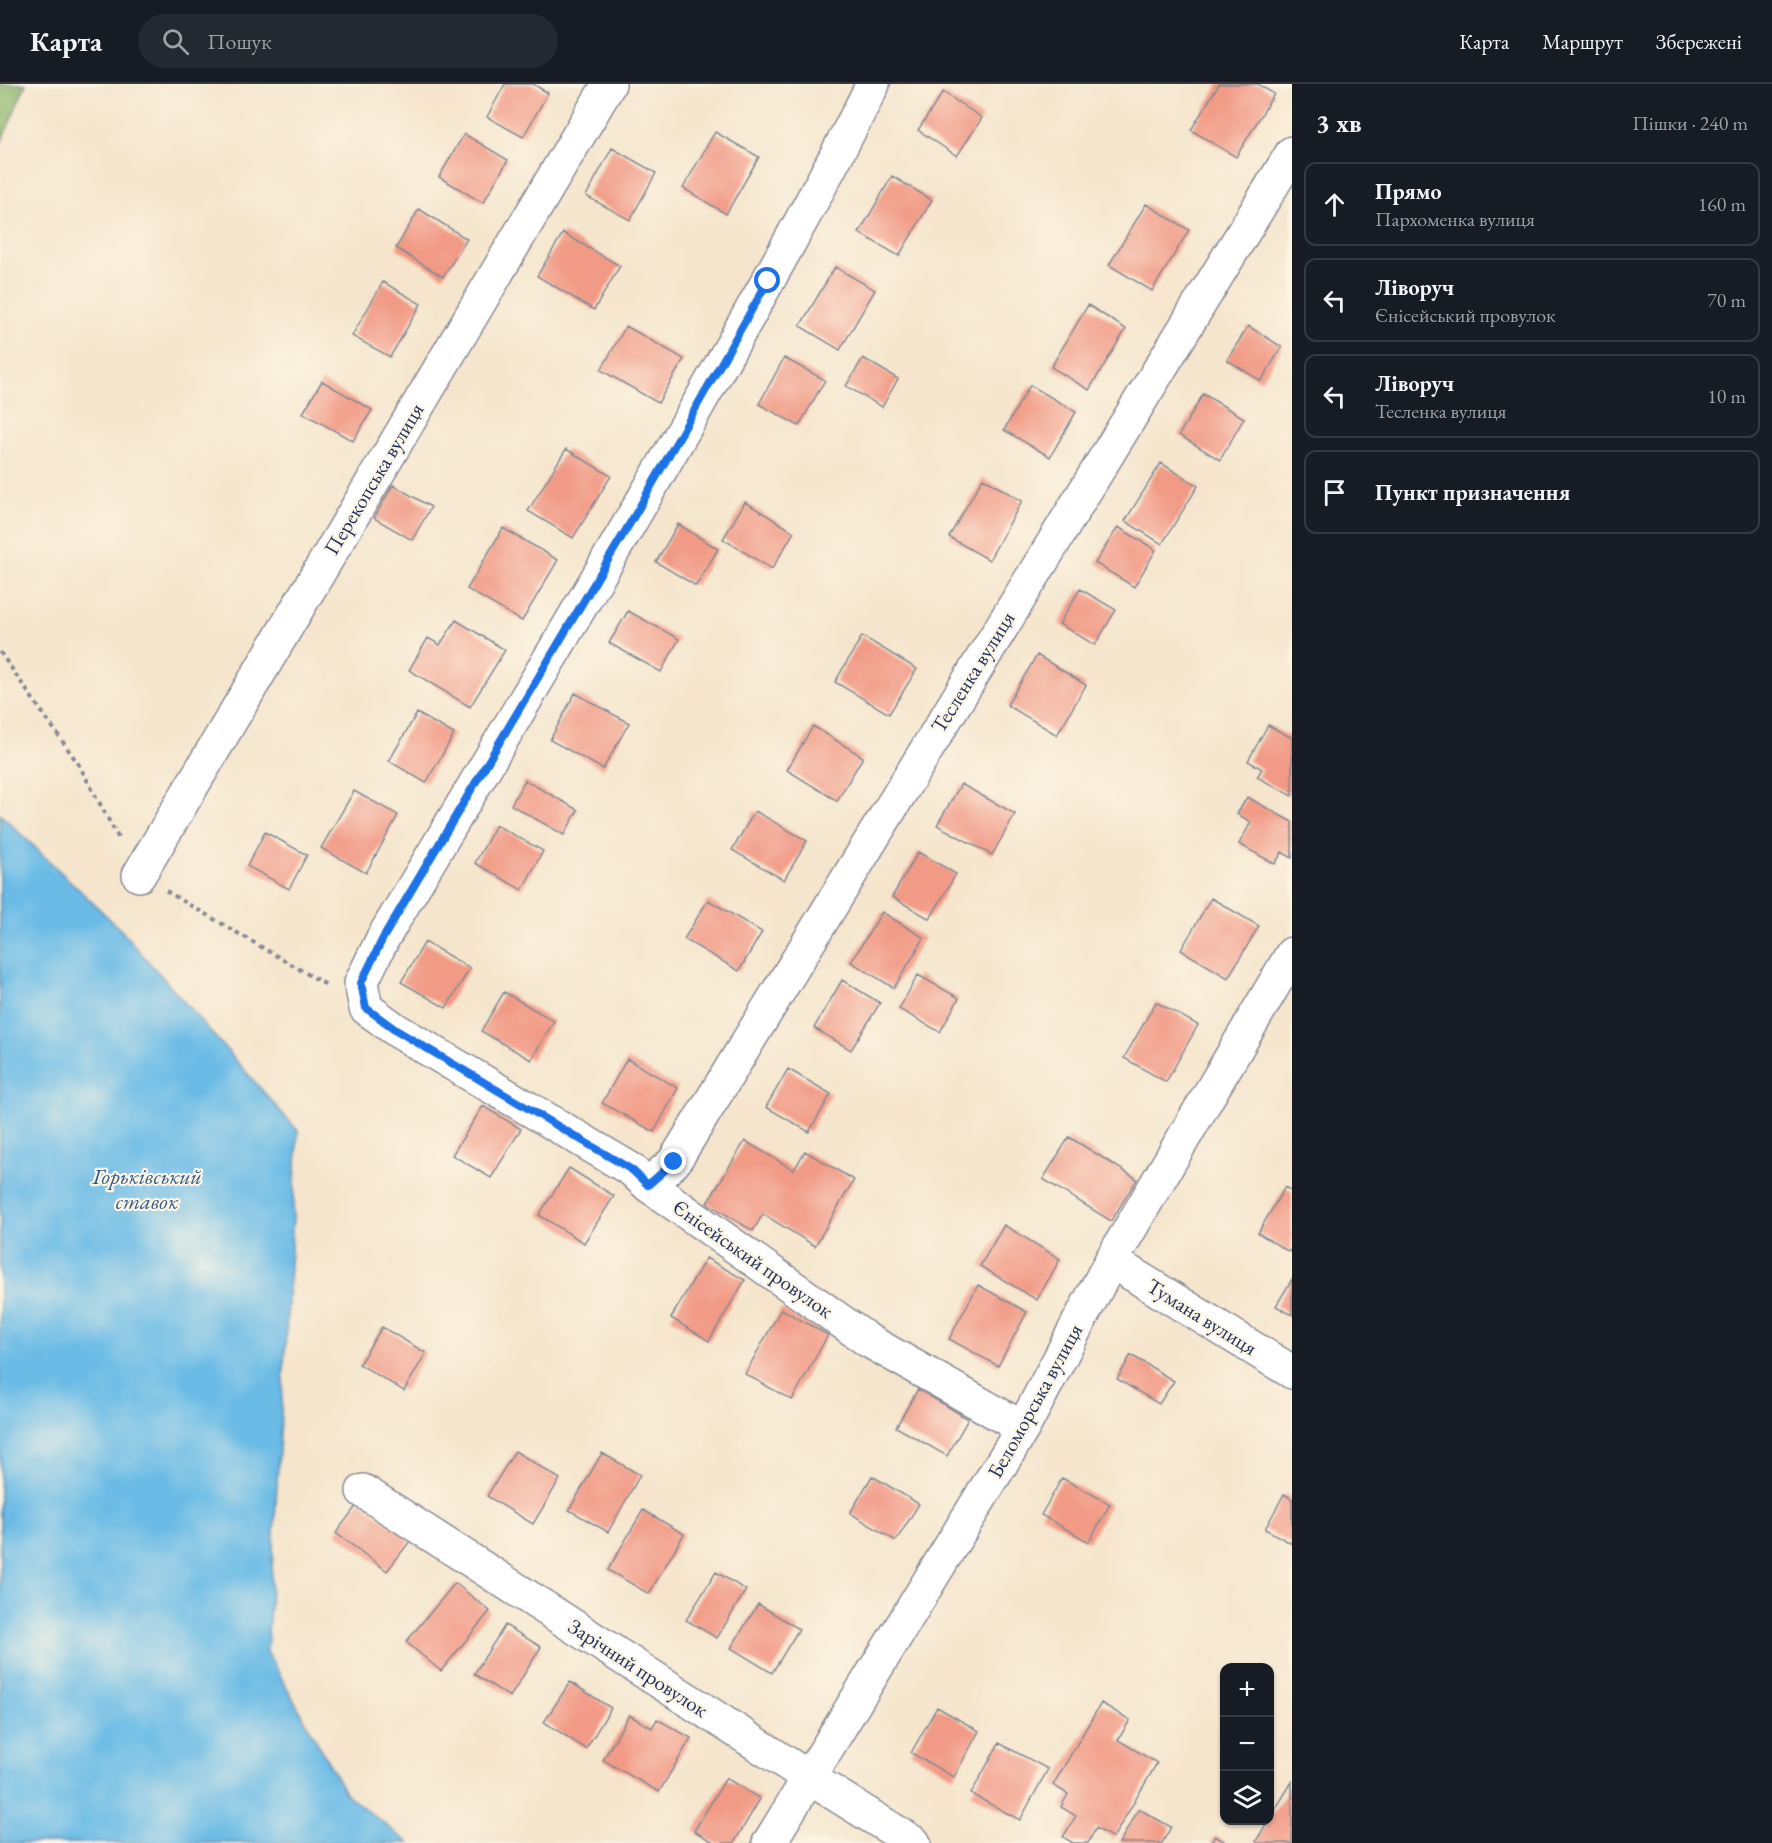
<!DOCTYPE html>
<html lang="uk">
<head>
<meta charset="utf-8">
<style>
  body { margin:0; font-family:"EB Garamond",serif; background:#242831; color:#f1f3f6 }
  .controls { position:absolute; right:18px; bottom:18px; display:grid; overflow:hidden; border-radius:12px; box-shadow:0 2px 4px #0004 }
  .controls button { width:54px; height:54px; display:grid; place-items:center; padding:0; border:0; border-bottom:2px solid #363941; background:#171b24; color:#f1f3f6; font:30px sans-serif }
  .stop { position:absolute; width:18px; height:18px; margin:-14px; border:4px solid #1a73e8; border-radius:50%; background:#fff }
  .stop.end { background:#1a73e8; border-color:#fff; box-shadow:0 2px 6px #0008 }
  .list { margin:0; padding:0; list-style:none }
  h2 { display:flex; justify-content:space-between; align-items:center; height:78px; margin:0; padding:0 24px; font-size:26px }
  h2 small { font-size:20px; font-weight:400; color:#9ea1a6 }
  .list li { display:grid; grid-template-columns:39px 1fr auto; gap:18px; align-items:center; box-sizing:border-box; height:84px; margin:0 12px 12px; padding:0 12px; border:2px solid #363941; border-radius:12px }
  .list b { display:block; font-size:22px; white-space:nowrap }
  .list p { margin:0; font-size:20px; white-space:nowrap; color:#9ea1a6 }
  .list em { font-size:20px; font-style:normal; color:#9ea1a6 }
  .icon { flex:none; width:33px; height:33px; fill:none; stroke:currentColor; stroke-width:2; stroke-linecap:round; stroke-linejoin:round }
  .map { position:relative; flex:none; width:1292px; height:1759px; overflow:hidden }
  header { display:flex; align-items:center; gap:36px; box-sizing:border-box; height:84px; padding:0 30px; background:#171b24; border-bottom:2px solid #363941 }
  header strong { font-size:28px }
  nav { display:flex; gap:33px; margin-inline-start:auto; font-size:21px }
  .search { width:420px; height:54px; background:#242831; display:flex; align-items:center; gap:15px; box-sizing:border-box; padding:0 21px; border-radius:33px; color:#9ea1a6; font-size:22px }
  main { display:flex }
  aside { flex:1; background:#171b24 }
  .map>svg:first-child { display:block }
  .forest { fill:#8cb46b; stroke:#547264; stroke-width:1.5 }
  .water { fill:#6bbbe6; stroke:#4375a2; stroke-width:1.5 }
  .building { fill:#f19a85 }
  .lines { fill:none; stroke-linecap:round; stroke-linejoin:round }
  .minor-casing { stroke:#888a95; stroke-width:36 }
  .path { stroke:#888a95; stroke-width:4; stroke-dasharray:4.5 4.5; stroke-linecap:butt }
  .minor { stroke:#fff; stroke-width:33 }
  .route { stroke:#1a73e8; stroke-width:8 }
  .labels { text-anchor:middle; stroke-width:4.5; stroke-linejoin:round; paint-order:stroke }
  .street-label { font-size:21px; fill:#1b2f5e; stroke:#fcf5e5 }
  .water-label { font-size:22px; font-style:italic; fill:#335987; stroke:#fcf5e5 }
</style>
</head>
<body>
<header>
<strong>Карта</strong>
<div class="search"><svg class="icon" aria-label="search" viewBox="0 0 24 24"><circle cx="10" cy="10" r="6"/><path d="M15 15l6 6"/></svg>Пошук</div>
<nav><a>Карта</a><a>Маршрут</a><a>Збережені</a></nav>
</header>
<main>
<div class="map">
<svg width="1292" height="1759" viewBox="0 0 1292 1759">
  <rect width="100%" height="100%" fill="#fcf5e5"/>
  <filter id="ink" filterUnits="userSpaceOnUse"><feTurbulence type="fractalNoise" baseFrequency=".0167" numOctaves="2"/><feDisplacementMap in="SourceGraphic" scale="12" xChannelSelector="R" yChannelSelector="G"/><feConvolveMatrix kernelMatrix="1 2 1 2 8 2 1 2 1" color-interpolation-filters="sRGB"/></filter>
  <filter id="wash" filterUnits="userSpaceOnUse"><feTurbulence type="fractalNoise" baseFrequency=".008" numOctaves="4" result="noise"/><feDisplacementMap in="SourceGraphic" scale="24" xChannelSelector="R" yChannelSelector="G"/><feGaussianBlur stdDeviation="1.35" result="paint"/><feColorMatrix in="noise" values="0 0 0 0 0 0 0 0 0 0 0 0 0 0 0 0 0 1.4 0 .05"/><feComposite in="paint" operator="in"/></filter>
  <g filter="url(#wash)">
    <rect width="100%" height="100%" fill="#f5e5cc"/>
    <path class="forest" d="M 0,0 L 26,0 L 0,61 Z"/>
    <path class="water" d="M 0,730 L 118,843 L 298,1047 L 267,1568 L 346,1710 L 409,1759 L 0,1759 Z"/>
    <g id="blocks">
      <path class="building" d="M 505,0 L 533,0 L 548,9 L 523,53 L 487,33 Z
        M 1219,0 L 1258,0 L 1274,10 L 1236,73 L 1191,46 Z
        M 943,8 L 982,34 L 957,72 L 918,46 Z
        M 715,48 L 759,73 L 726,130 L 683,104 Z
        M 464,50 L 508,76 L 483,119 L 439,93 Z
        M 612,64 L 656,89 L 630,136 L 586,112 Z
        M 892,92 L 932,116 L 899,172 L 859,149 Z
        M 1146,120 L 1189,146 L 1152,207 L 1109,181 Z
        M 419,125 L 467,155 L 443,193 L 396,164 Z
        M 563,149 L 620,182 L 594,226 L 537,192 Z
        M 835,183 L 875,206 L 840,266 L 800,242 Z
        M 383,198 L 421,220 L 390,273 L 352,252 Z
        M 1088,221 L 1126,245 L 1089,306 L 1051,283 Z
        M 626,242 L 684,275 L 658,319 L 601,286 Z
        M 1248,242 L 1282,263 L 1261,297 L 1227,276 Z
        M 784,274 L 825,296 L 799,342 L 759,320 Z
        M 863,274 L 898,295 L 882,323 L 846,302 Z
        M 322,297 L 372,326 L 353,357 L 303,329 Z
        M 1030,301 L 1076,328 L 1050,373 L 1004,346 Z
        M 1203,310 L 1244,334 L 1220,376 L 1179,351 Z
        M 566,365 L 611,392 L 573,454 L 528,427 Z
        M 1161,379 L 1198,402 L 1162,460 L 1125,437 Z
        M 983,394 L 1022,417 L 989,476 L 949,453 Z
        M 393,401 L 431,423 L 412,456 L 374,434 Z
        M 745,418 L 794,448 L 772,485 L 723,455 Z
        M 678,440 L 718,465 L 696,502 L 656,478 Z
        M 1118,443 L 1156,466 L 1134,503 L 1095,479 Z
        M 503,444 L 558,476 L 522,537 L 467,505 Z
        M 1080,505 L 1116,526 L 1095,561 L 1059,540 Z
        M 628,527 L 679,555 L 661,588 L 609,559 Z
        M 456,536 L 505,566 L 470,623 L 409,586 L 428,554 L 440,561 Z
        M 862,552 L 917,585 L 889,630 L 835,598 Z
        M 1037,571 L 1086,601 L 1057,651 L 1007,621 Z
        M 575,609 L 629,639 L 603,685 L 550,656 Z
        M 417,629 L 454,650 L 426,699 L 389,677 Z
        M 1268,641 L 1292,654 L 1292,712 L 1257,693 L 1262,685 L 1248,677 Z
        M 813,642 L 863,673 L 837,717 L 787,686 Z
        M 525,696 L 578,726 L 564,751 L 511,721 Z
        M 961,700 L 1015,730 L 992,771 L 937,741 Z
        M 354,707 L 398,731 L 366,789 L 321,764 Z
        M 1247,713 L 1292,738 L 1292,774 L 1282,768 L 1275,780 L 1239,760 L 1251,738 L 1237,730 Z
        M 755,727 L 807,757 L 784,796 L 732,766 Z
        M 496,741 L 543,767 L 522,806 L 475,779 Z
        M 265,748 L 307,771 L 289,805 L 247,782 Z
        M 918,768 L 956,790 L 930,835 L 892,813 Z
        M 1211,814 L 1259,842 L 1228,894 L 1181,866 Z
        M 708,816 L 762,848 L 739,887 L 684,855 Z
        M 882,828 L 924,854 L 894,904 L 851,878 Z
        M 425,858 L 470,884 L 446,924 L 401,898 Z
        M 918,891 L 959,914 L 940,948 L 899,925 Z
        M 842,896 L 880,919 L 851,966 L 814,944 Z
        M 504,908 L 554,937 L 531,976 L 481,947 Z
        M 1156,918 L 1198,941 L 1166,998 L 1124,974 Z
        M 627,975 L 678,1004 L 654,1048 L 602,1019 Z
        M 788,985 L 831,1010 L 809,1048 L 766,1023 Z
        M 483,1022 L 521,1045 L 491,1094 L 452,1071 Z
        M 1069,1053 L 1137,1095 L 1111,1137 L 1043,1095 Z
        M 745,1057 L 794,1086 L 805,1067 L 854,1096 L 815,1162 L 763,1130 L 753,1147 L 707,1119 Z
        M 569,1084 L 614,1112 L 584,1159 L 539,1131 Z
        M 1285,1103 L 1292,1107 L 1292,1163 L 1289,1168 L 1258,1149 Z
        M 1004,1141 L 1060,1175 L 1037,1216 L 980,1182 Z
        M 706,1174 L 745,1196 L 709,1257 L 671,1234 Z
        M 1292,1195 L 1292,1231 L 1276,1222 Z
        M 978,1201 L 1027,1228 L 998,1282 L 949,1255 Z
        M 781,1225 L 828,1251 L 792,1316 L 745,1290 Z
        M 382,1243 L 426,1269 L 404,1307 L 359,1280 Z
        M 1131,1271 L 1174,1297 L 1159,1320 L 1117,1295 Z
        M 918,1305 L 968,1335 L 947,1372 L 896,1343 Z
        M 515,1367 L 560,1395 L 533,1440 L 487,1412 Z
        M 602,1369 L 640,1391 L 608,1448 L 569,1426 Z
        M 872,1392 L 919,1420 L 896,1457 L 850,1429 Z
        M 1062,1394 L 1110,1420 L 1089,1458 L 1041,1431 Z
        M 1284,1410 L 1292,1415 L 1292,1460 L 1265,1445 Z
        M 360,1417 L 411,1456 L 387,1487 L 336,1449 Z
        M 643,1426 L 684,1450 L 649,1510 L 608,1486 Z
        M 716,1488 L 746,1506 L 717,1554 L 686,1536 Z
        M 455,1499 L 490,1527 L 441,1587 L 406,1558 Z
        M 758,1520 L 799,1545 L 772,1589 L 731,1564 Z
        M 505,1541 L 541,1563 L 510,1613 L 474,1590 Z
        M 570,1598 L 611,1624 L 586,1665 L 544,1638 Z
        M 1101,1619 L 1130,1636 L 1118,1656 L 1157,1679 L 1113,1754 L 1096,1744 L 1088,1759 L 1073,1759 L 1063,1753 L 1076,1732 L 1061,1723 L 1068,1710 L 1053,1701 Z
        M 937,1623 L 979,1647 L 954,1693 L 911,1669 Z
        M 629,1631 L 652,1644 L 657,1635 L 691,1654 L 659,1708 L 603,1676 Z
        M 999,1659 L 1048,1685 L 1020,1736 L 971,1710 Z
        M 726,1694 L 760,1715 L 734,1759 L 715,1759 L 694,1747 Z
        M 1292,1698 L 1292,1759 L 1258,1759 L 1256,1757 Z
        M 1139,1725 L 1171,1743 L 1162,1759 L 1119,1759 Z
        M 1215,1752 L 1227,1759 L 1210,1759 Z"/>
    </g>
  </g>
  <g filter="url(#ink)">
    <use href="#blocks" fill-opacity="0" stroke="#888a95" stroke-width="1.5"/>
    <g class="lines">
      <defs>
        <path id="minor" d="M 873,0 C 822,102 766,201 710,300 C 604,486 493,670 383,854 L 361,899 L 366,924 L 396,946 L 632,1086 L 648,1101 L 869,1257 L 1023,1344
          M 139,791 L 609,0
          M 648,1101 L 674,1078 L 1292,69
          M 1111,1177 L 1292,1288
          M 363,1407 L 808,1693 L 914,1759
          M 769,1759 L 1023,1344 L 1111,1177 L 1292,870"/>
      </defs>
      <use href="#minor" class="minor-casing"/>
      <path class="path" d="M 0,568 L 79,681 L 120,757
        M 166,807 L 328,902"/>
      <use href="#minor" class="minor"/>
    </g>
  </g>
  <g class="lines" filter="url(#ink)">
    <path class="route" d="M 674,1078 L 648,1101 L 632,1086 L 396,946 L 366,924 L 361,899 L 383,854 L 636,429 L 768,197"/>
  </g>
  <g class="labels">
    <g class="street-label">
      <text transform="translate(374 395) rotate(-59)" y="7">Перекопська вулиця</text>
      <text transform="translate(973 588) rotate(-58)" y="7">Тесленка вулиця</text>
      <text transform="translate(753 1175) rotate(35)" y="7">Єнісейський провулок</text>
      <text transform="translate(1202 1233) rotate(32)" y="7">Тумана вулиця</text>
      <text transform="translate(1035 1317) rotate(-61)" y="7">Беломорська вулиця</text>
      <text transform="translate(638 1584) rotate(33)" y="7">Зарічний провулок</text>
    </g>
    <g class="water-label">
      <text x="147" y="1100">Горьківський<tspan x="147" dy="25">ставок</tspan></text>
    </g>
  </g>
</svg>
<div class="controls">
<button>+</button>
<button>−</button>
<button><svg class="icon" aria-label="layers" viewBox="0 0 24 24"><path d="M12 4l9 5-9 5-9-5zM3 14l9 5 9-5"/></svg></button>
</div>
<div class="stop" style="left:768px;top:197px"></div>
<div class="stop end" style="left:674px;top:1078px"></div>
</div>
<aside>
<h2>3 хв<small>Пішки · 240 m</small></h2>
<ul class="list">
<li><svg class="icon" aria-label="ahead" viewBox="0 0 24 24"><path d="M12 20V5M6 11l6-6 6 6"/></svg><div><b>Прямо</b><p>Пархоменка вулиця</p></div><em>160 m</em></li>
<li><svg class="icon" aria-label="left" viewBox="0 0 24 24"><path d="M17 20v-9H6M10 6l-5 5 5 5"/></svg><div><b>Ліворуч</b><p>Єнісейський провулок</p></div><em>70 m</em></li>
<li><svg class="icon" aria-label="left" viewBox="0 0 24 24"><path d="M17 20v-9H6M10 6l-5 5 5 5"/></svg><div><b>Ліворуч</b><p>Тесленка вулиця</p></div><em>10 m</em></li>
<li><svg class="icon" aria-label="arrive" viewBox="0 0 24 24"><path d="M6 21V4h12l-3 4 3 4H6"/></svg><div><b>Пункт призначення</b></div></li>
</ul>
</aside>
</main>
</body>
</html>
